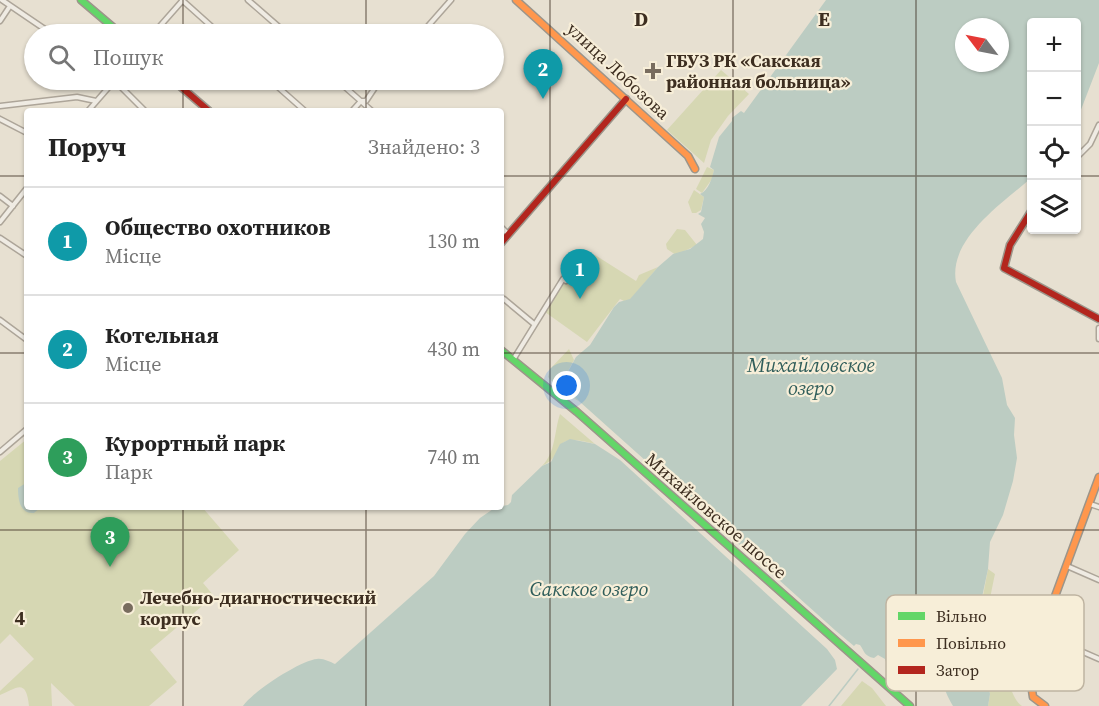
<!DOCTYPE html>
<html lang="uk">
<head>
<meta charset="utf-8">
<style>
  body { margin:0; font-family:"Source Serif 4",serif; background:#f2f2f2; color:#222 }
  .controls { position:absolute; right:18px; top:18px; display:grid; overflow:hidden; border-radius:6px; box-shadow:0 2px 4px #0004 }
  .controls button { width:54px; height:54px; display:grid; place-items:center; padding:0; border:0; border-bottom:2px solid #e0e0e0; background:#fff; color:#222; font:30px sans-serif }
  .compass { position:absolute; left:955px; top:18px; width:54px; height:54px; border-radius:50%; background:#fff; box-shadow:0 2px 4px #0004; rotate:302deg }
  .you { position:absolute; left:567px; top:386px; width:21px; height:21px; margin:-15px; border:4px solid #fff; border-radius:50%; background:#1a73e8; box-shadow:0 0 0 9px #1a73e833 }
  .badge { display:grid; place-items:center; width:39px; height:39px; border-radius:50%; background:#db2777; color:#fff; font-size:20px; font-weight:700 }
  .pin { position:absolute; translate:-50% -50px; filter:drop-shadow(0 2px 3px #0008) }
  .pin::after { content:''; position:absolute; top:32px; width:21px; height:18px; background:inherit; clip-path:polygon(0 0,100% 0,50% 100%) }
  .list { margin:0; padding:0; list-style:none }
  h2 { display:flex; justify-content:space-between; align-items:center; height:78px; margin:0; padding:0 24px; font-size:26px }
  h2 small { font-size:20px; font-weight:400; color:#767676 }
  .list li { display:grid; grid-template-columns:39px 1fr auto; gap:18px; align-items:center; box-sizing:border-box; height:108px; padding:0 24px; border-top:2px solid #e0e0e0 }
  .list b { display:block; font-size:22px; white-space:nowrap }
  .list p { margin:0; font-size:20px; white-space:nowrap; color:#767676 }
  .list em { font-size:20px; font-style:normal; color:#767676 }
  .icon { flex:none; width:33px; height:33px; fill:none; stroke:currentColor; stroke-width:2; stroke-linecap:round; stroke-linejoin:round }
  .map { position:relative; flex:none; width:1099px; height:706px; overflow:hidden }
  .search { position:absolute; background:#fff; box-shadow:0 2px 4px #0004; left:24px; top:24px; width:480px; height:66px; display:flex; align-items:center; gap:15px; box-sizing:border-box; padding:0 21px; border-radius:33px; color:#767676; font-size:22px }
  .panel { position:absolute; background:#fff; box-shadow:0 2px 4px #0004; left:24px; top:108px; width:480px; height:402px; border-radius:6px }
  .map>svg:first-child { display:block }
  .green { fill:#d6d7b3 }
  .water { fill:#bcccc2; fill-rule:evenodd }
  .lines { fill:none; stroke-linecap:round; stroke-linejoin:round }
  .stream { stroke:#bcccc2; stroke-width:1.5 }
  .street-casing { stroke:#ada599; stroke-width:7 }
  .fast-casing { stroke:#9c958a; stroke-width:9 }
  .slow-casing { stroke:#9c958a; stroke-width:9 }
  .jam-casing { stroke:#9c958a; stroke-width:9 }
  .street { stroke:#efebe3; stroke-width:4 }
  .fast { stroke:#63d668; stroke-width:6 }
  .slow { stroke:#ff974d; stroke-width:6 }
  .jam { stroke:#b3261e; stroke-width:6 }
  .grid { fill:none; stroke:#3d2e20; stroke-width:1.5; stroke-opacity:0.55 }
  .poi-dot { fill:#786c5e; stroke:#f7eed8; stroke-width:2 }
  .labels { text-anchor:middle; stroke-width:4.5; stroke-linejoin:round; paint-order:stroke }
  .poi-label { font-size:18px; font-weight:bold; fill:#3d2e20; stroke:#f7eed8; text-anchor:start }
  .street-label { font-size:18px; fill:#3d2e20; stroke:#f7eed8 }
  .water-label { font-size:20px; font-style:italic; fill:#2f5d5a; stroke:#f7eed8 }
  .key { fill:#f7eed8; stroke:#bfb4a1; stroke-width:1.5 }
  .key-label { font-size:16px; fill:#3d2e20 }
  .grid-label { font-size:20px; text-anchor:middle; font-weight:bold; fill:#3d2e20; stroke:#f7eed8; stroke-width:4.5; stroke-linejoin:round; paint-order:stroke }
</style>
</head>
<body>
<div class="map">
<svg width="1099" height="706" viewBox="0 0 1099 706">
  <rect width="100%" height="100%" fill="#e7e0d1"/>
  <path class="green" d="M 721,70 L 749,94 L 728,116 L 711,140 L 704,163 L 667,130 Z
    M 707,167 L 714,170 L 712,179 L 702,193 L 696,189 Z
    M 694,190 L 704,197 L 701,210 L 696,213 L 692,213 L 688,202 Z
    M 677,229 L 685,230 L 697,245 L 676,255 L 667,249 L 666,244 Z
    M 595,255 L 636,281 L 639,275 L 658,267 L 630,300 L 624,301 L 620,299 L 587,342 L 545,312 L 566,281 Z
    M 569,349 L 574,360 L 564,379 L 567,387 L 580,402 L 559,389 L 548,377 L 550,369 Z
    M 560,414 L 595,444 C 547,431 571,452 542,466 C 556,452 554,432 560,414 Z
    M 27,439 L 27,507 L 202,507 L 239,550 L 203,583 L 214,596 L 150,650 L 177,682 L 149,706 L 75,706 L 51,683 L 52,706 L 29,706 C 26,676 15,690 0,695 L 0,691 L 34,659 L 10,634 L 0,644 L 0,461 Z
    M 988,569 L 995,574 C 990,596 986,628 974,647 C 970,653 965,655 959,658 C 978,632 982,601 988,569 Z
    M 975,660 C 988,664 1001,675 1009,686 C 1014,694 1014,700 1022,706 L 988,706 L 990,694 L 988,683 L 969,667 L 958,670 L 965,663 Z
    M 862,681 L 872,688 L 886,706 L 841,706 Z"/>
  <path class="water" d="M 826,0 L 1099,0 L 1099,63 L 1077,120 L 1076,22 L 1032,22 L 1031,178 C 1003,203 948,239 956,282 L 1002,378 L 1007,405 L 1015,418 L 1014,435 L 1017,458 L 1013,481 L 1003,515 L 990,542 L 988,569 L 977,621 L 968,645 L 953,667 L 943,673 L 924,678 L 921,672 L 905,669 L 886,672 L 886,669 L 888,668 L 885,659 L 878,655 L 874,658 C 864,656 865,652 860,645 L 856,644 L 854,646 L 836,631 L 580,402 L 566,387 L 564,379 L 576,357 L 590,345 L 614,307 L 619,302 L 630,299 L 658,267 L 673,254 L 690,249 L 703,239 L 704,232 L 701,224 L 705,218 L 698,214 L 701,212 L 704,197 L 700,194 C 709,190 712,178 714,170 L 710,167 L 719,137 L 732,121 L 732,118 L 741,111 L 744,113 ZM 964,27 L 1000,27 L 1000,63 L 964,63 Z
    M 570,439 L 595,444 L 620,460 L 827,649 L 835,660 L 837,669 L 801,706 L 243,706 C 252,692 301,660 317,659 C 323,658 330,662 335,664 L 434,576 L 465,534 L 480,518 L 496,507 L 508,505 L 511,502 L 512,495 L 542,466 L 551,462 L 560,444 Z
    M 26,483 L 27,507 L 41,507 L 34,513 C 20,514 18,500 18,488 Z
    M 969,667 L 988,683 L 990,694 L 988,706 L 953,706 C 948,698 943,688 944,679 L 962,668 Z"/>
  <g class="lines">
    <path class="stream" d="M 943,673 L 947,677
      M 829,706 L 858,669"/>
    <defs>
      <path id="street" d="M 2,0 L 52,34
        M 182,0 L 220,34
        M 248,0 L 287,34
        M 0,21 L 10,6
        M 153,34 L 183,0
        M 421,34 L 451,0
        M 114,80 L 145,111
        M 270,80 L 305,111
        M 337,80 L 372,111
        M 0,106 L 77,97 L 96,101
        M 88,111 L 115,80
        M 352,111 L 361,101 L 366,101 L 380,80
        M 0,119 L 27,133
        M 1076,158 L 1090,144 L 1099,125
        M 0,196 L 13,206
        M 0,222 L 27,188
        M 501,227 L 508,234
        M 0,238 L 27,256
        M 504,299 L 534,324
        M 0,320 L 27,340
        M 1099,328 L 1099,339
        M 513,360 L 563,279 L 566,281
        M 0,452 L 27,429
        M 1090,504 L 1099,507
        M 1067,566 L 1099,580
        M 1038,645 L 1066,655 L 1083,652 L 1099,659"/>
      <path id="fast" d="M 81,0 L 121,34
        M 501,350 L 577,412 L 910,706"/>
      <path id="slow" d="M 516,0 L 688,156 L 695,169
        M 1045,706 L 1033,697 L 1031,683 L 1033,656 L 1099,477"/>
      <path id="jam" d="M 173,80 L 209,111
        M 1032,210 L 1010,245 L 1004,268 L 1099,319
        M 501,243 L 626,99"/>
    </defs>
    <use href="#street" class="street-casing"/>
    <use href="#fast" class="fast-casing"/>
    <use href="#slow" class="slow-casing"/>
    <use href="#jam" class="jam-casing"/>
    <use href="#street" class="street"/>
    <use href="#fast" class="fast"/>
    <use href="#slow" class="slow"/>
    <use href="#jam" class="jam"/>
  </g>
  <path class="grid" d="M 183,0 L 183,34M 366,0 L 366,34M 550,0 L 550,706M 733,0 L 733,706M 916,0 L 916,706M 183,80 L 183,111M 366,80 L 366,111M 0,176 L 27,176M 501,176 L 1032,176M 1076,176 L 1099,176M 0,353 L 27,353M 501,353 L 1099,353M 183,507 L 183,706M 366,507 L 366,706M 0,530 L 1099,530"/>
  <g class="poi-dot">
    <path d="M650 62h6v6h6v6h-6v6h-6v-6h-6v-6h6z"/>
    <circle cx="128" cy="608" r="6"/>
  </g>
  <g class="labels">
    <g class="poi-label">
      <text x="666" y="67">ГБУЗ РК «Сакская<tspan x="666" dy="21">районная больница»</tspan></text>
      <text x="140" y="604">Лечебно-диагностический<tspan x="140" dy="21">корпус</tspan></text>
    </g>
    <g class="street-label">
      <text transform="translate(618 71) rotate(43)" y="6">улица Лобозова</text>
      <text transform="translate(716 516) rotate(41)" y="6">Михайловское шоссе</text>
    </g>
    <g class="water-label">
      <text x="811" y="372">Михайловское<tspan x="811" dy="23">озеро</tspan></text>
      <text x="589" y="596">Сакское озеро</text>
    </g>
  </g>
  <rect x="886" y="595" width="198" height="96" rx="9" class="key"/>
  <rect x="898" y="612" width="27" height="8" fill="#63d668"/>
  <rect x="898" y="639" width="27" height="8" fill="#ff974d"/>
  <rect x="898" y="666" width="27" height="8" fill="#b3261e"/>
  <g class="key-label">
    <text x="936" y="622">Вільно</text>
    <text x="936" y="649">Повільно</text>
    <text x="936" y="676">Затор</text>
  </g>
  <g class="grid-label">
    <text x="641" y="26">D</text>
    <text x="824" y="26">E</text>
    <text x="20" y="625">4</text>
  </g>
</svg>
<div class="controls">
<button>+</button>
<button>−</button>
<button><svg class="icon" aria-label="locate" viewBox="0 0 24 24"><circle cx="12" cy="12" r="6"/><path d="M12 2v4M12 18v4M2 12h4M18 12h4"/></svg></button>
<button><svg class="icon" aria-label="layers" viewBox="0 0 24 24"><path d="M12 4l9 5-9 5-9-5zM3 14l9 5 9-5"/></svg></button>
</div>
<svg class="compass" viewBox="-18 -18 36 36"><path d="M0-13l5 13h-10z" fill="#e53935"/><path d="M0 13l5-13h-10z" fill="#767676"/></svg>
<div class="you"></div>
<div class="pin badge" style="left:580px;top:299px;background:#0f9aa8">1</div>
<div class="pin badge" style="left:543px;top:99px;background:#0f9aa8">2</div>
<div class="pin badge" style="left:110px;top:567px;background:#2e9e5b">3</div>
<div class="search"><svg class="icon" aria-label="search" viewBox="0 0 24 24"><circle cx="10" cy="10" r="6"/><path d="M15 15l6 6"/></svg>Пошук</div>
<section class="panel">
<h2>Поруч<small>Знайдено: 3</small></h2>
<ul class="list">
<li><span class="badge" style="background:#0f9aa8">1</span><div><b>Общество охотников</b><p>Місце</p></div><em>130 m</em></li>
<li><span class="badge" style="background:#0f9aa8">2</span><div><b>Котельная</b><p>Місце</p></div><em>430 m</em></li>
<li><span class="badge" style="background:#2e9e5b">3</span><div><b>Курортный парк</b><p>Парк</p></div><em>740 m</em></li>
</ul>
</section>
</div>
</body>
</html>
